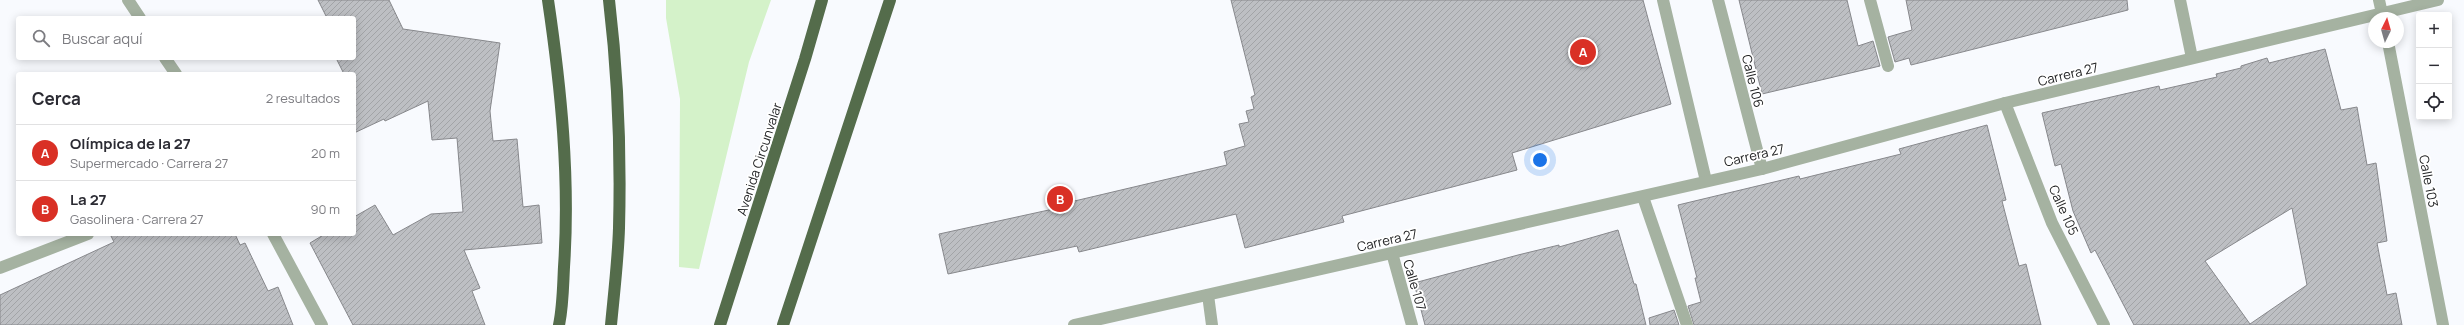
<!DOCTYPE html>
<html lang="es">
<head>
<meta charset="utf-8">
<style>
  body { margin:0; font-family:Manrope,sans-serif; background:#f2f2f3; color:#2b2b33 }
  .controls { position:absolute; right:12px; top:12px; display:grid; overflow:hidden; border-radius:4px; box-shadow:0 2px 10px #0003 }
  .controls button { width:36px; height:36px; display:grid; place-items:center; padding:0; border:0; border-bottom:1px solid #e1e1e2; background:#fff; color:#2b2b33; font:20px sans-serif }
  .compass { position:absolute; left:2368px; top:12px; width:36px; height:36px; border-radius:50%; background:#fff; box-shadow:0 2px 10px #0003; rotate:5deg }
  .you { position:absolute; left:1540px; top:160px; width:14px; height:14px; margin:-10px; border:3px solid #fff; border-radius:50%; background:#1a73e8; box-shadow:0 0 0 6px #1a73e833 }
  .badge { display:grid; place-items:center; width:26px; height:26px; border-radius:50%; background:#d93025; color:#fff; font-size:13px; font-weight:700 }
  .pin { position:absolute; translate:-50% -50%; border:2px solid #fff; box-shadow:0 1px 4px #0006 }
  .list { margin:0; padding:0; list-style:none }
  h2 { display:flex; justify-content:space-between; align-items:center; height:52px; margin:0; padding:0 16px; font-size:17px }
  h2 small { font-size:13px; font-weight:400; color:#7c7c81 }
  .list li { display:grid; grid-template-columns:26px 1fr auto; gap:12px; align-items:center; box-sizing:border-box; height:56px; padding:0 16px; border-top:1px solid #e1e1e2 }
  .list b { display:block; font-size:15px; white-space:nowrap }
  .list p { margin:0; font-size:13px; white-space:nowrap; color:#7c7c81 }
  .list em { font-size:13px; font-style:normal; color:#7c7c81 }
  .icon { flex:none; width:22px; height:22px; fill:none; stroke:currentColor; stroke-width:2; stroke-linecap:round; stroke-linejoin:round }
  .map { position:relative; flex:none; width:2464px; height:325px; overflow:hidden }
  .search { position:absolute; background:#fff; box-shadow:0 2px 10px #0003; left:16px; top:16px; width:340px; height:44px; display:flex; align-items:center; gap:10px; box-sizing:border-box; padding:0 14px; border-radius:4px; color:#7c7c81; font-size:15px }
  .panel { position:absolute; background:#fff; box-shadow:0 2px 10px #0003; left:16px; top:72px; width:340px; height:164px; border-radius:4px }
  .map>svg:first-child { display:block }
  .green { fill:#d4f2c9 }
  .building { fill:url(#building-hatch); stroke:#87888c; fill-rule:evenodd }
  .lines { fill:none; stroke-linecap:round; stroke-linejoin:round }
  .minor { stroke:#a5b2a1; stroke-width:12 }
  .tertiary { stroke:#a5b2a1; stroke-width:12 }
  .trunk { stroke:#546c4b; stroke-width:12 }
  .labels { text-anchor:middle; stroke-width:3.5; stroke-linejoin:round; paint-order:stroke }
  .street-label { font-size:13px; fill:#232426; stroke:#fff }
</style>
</head>
<body>
<div class="map">
<svg width="2464" height="325" viewBox="0 0 2464 325">
  <defs>
    <pattern id="building-hatch" width="6" height="6" patternUnits="userSpaceOnUse"><rect width="6" height="6" fill="#bdbfc3"/><path d="M-1 1l2-2M0 6l6-6M5 7l2-2" fill="none" stroke="#a2a4a7"/></pattern>
  </defs>
  <rect width="100%" height="100%" fill="#f8fafe"/>
  <path class="green" d="M 666,0 L 771,0 L 749,62 L 699,269 L 679,267 L 680,99 L 666,18 Z"/>
  <path class="building" d="M 318,0 L 389,0 L 403,29 L 500,43 L 490,111 L 493,141 L 517,139 L 523,207 L 539,205 L 542,243 L 464,250 L 480,288 L 472,291 L 485,325 L 353,325 L 310,243 L 325,234 L 354,234 L 354,217 L 375,205 L 393,235 L 431,214 L 463,212 L 457,138 L 432,140 L 428,101 L 385,121 L 384,119 L 354,133 L 354,74 L 344,74 L 336,58 L 354,58 L 354,18 L 327,18 Z
    M 1231,0 L 1643,0 L 1671,104 L 1512,153 L 1517,170 L 1342,216 L 1344,222 L 1245,248 L 1236,214 L 1079,252 L 1077,246 L 948,274 L 939,234 L 1067,206 L 1066,203 L 1227,165 L 1224,152 L 1245,146 L 1239,124 L 1249,122 L 1246,111 L 1254,109 L 1251,97 L 1255,95 Z
    M 1739,0 L 1847,0 L 1858,46 L 1873,41 L 1880,66 L 1762,94 Z
    M 1906,0 L 2127,0 L 2128,10 L 1911,65 L 1909,58 L 1895,62 L 1888,37 L 1912,30 Z
    M 2325,49 L 2341,110 L 2357,107 L 2367,165 L 2376,163 L 2387,241 L 2377,243 L 2387,295 L 2396,293 L 2402,325 L 2134,325 L 2095,250 L 2091,253 L 2073,211 L 2061,164 L 2055,166 L 2042,113 L 2159,86 L 2160,90 L 2217,77 L 2216,74 L 2241,68 L 2241,66 L 2267,58 L 2269,63 ZM 2292,208 L 2307,285 L 2250,324 L 2205,261 Z
    M 1987,125 L 2006,200 L 2002,201 L 2019,266 L 2026,264 L 2041,325 L 1694,325 L 1688,306 L 1701,302 L 1695,278 L 1697,278 L 1678,205 L 1799,176 L 1800,179 L 1901,154 L 1899,149 Z
    M 1618,230 L 1634,284 L 1636,284 L 1646,325 L 1425,325 L 1414,283 L 1518,255 L 1559,245 L 1559,247 Z
    M 110,234 L 235,234 L 240,245 L 245,243 L 268,291 L 278,287 L 293,325 L 0,325 L 0,295 L 114,242 Z
    M 1674,310 L 1679,325 L 1650,325 L 1649,318 Z"/>
  <g class="lines">
    <path class="minor" d="M 128,0 L 140,18
      M 1663,0 L 1706,181
      M 1718,0 L 1762,169
      M 1870,0 L 1888,66
      M 2180,0 L 2192,58
      M 165,58 L 176,74
      M 2005,103 L 2052,223 L 2104,325
      M 1643,197 L 1687,325
      M 273,234 L 322,325
      M 1392,253 L 1412,325
      M 0,268 L 88,234
      M 1208,295 L 1212,325"/>
    <path class="tertiary" d="M 2379,0 L 2383,18
      M 2388,42 L 2443,325
      M 1074,325 L 1762,169 L 2005,103 L 2438,0"/>
    <path class="trunk" d="M 548,0 C 561,88 570,178 564,267 C 563,286 563,306 559,325
      M 609,0 C 618,76 621,152 619,228 C 618,260 614,293 611,325
      M 720,325 L 805,59 L 822,0
      M 783,325 L 890,0"/>
  </g>
  <g class="labels">
    <g class="street-label">
      <text transform="translate(2068 74) rotate(-14)" y="5">Carrera 27</text>
      <text transform="translate(1753 81) rotate(76)" y="5">Calle 106</text>
      <text transform="translate(1754 155) rotate(-13)" y="5">Carrera 27</text>
      <text transform="translate(759 159) rotate(-72)" y="5">Avenida Circunvalar</text>
      <text transform="translate(2429 181) rotate(79)" y="5">Calle 103</text>
      <text transform="translate(2064 210) rotate(66)" y="5">Calle 105</text>
      <text transform="translate(1387 240) rotate(-13)" y="5">Carrera 27</text>
      <text transform="translate(1415 285) rotate(74)" y="5">Calle 107</text>
    </g>
  </g>
</svg>
<div class="controls">
<button>+</button>
<button>−</button>
<button><svg class="icon" aria-label="locate" viewBox="0 0 24 24"><circle cx="12" cy="12" r="6"/><path d="M12 2v4M12 18v4M2 12h4M18 12h4"/></svg></button>
</div>
<svg class="compass" viewBox="-18 -18 36 36"><path d="M0-13l5 13h-10z" fill="#e53935"/><path d="M0 13l5-13h-10z" fill="#7c7c81"/></svg>
<div class="you"></div>
<div class="pin badge" style="left:1583px;top:52px">A</div>
<div class="pin badge" style="left:1060px;top:199px">B</div>
<div class="search"><svg class="icon" aria-label="search" viewBox="0 0 24 24"><circle cx="10" cy="10" r="6"/><path d="M15 15l6 6"/></svg>Buscar aquí</div>
<section class="panel">
<h2>Cerca<small>2 resultados</small></h2>
<ul class="list">
<li><span class="badge">A</span><div><b>Olímpica de la 27</b><p>Supermercado · Carrera 27</p></div><em>20 m</em></li>
<li><span class="badge">B</span><div><b>La 27</b><p>Gasolinera · Carrera 27</p></div><em>90 m</em></li>
</ul>
</section>
</div>
</body>
</html>
